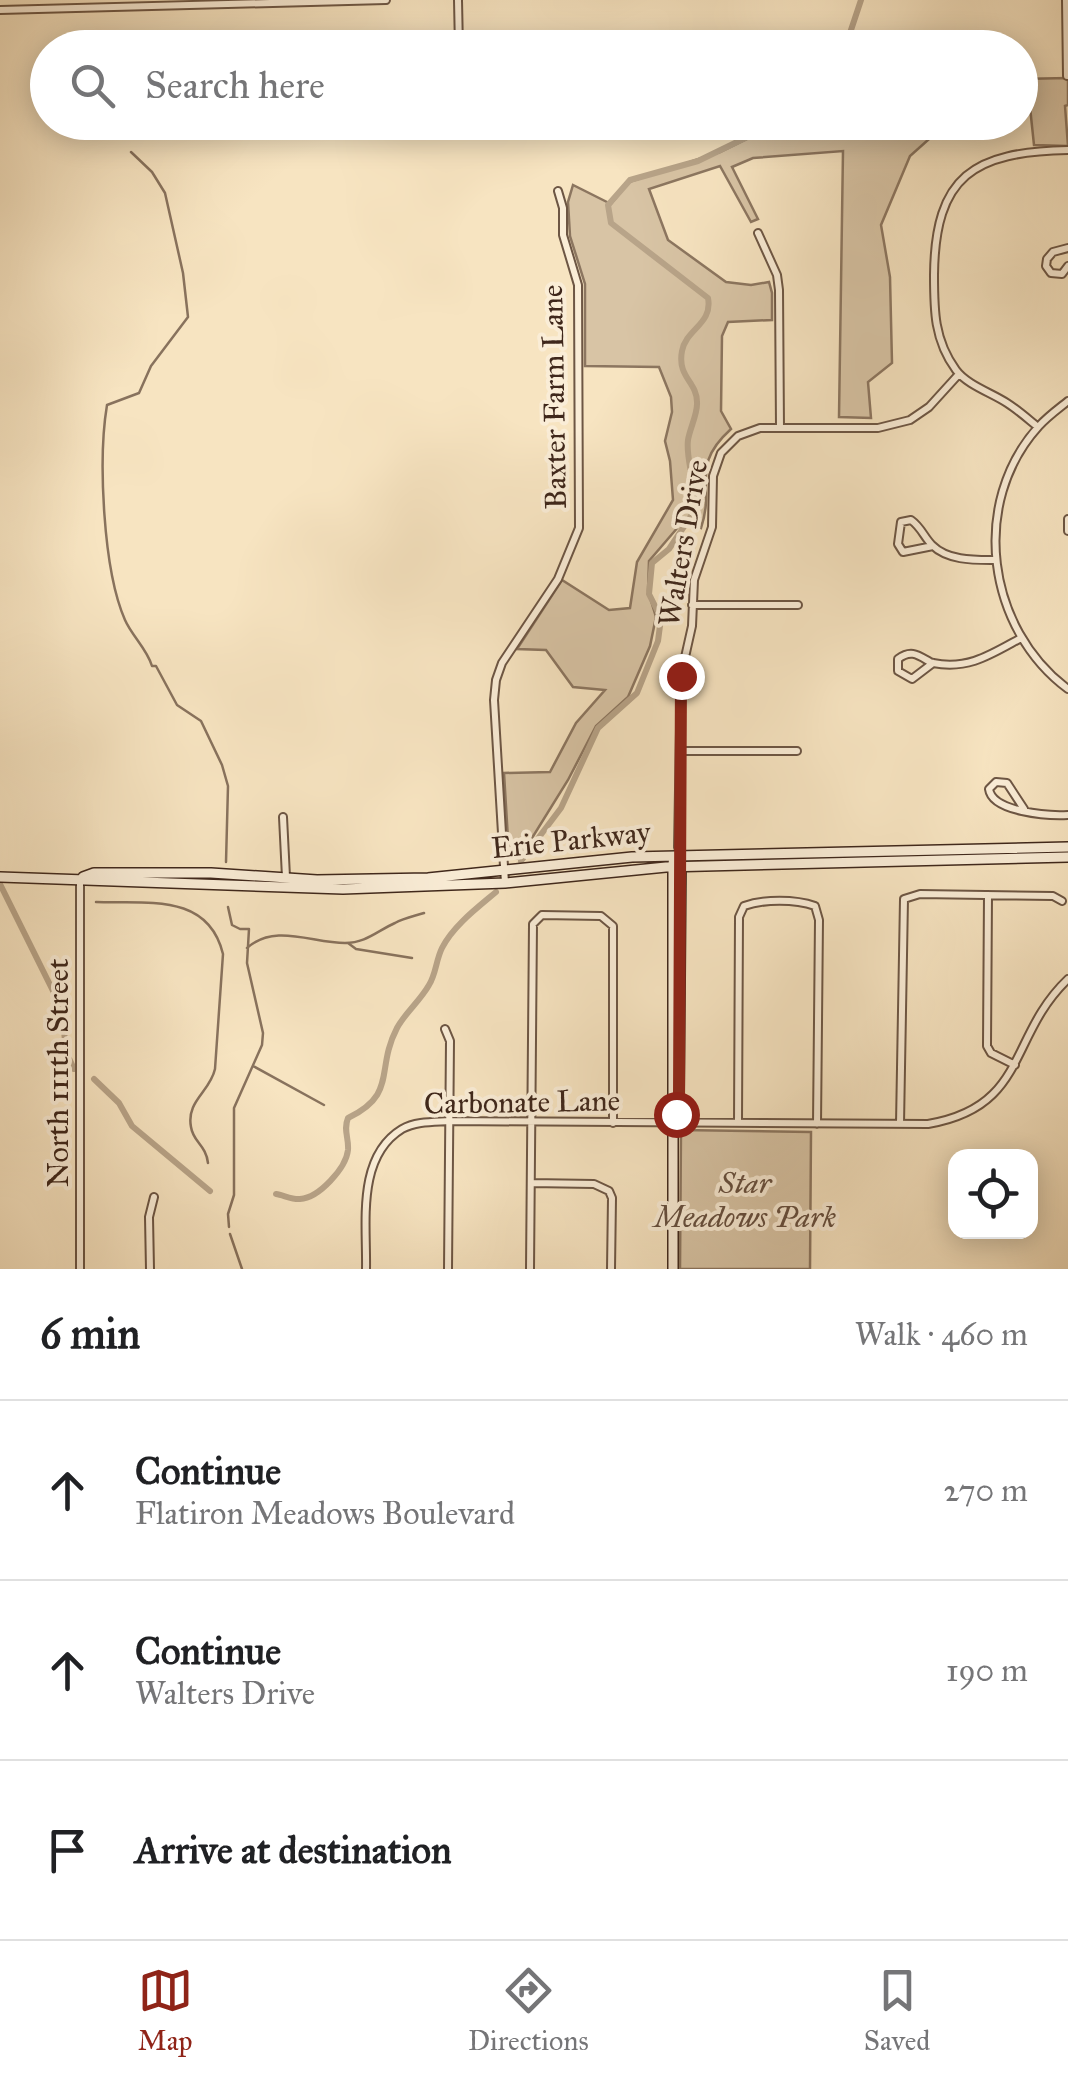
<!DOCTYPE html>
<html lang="en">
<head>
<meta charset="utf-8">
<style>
  body { margin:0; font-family:"IM FELL Great Primer",serif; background:#f6f6f6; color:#202124 }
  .controls { position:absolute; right:30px; bottom:30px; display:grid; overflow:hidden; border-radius:20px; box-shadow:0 5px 25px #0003 }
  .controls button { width:90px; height:90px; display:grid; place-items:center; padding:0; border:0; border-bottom:2px solid #e0e0e0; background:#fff; color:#202124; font:50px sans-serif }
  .stop { position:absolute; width:30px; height:30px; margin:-22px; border:8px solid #8f2418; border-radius:50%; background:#fff }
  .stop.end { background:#8f2418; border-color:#fff; box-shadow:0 2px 10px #0008 }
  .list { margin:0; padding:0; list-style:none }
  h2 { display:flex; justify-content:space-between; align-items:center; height:130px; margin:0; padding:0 40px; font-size:42px }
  h2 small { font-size:32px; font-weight:400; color:#757577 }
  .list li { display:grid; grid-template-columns:65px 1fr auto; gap:30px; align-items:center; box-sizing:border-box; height:180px; padding:0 40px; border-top:2px solid #e0e0e0 }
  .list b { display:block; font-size:38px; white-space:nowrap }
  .list p { margin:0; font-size:32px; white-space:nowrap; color:#757577 }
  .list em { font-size:32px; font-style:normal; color:#757577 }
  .icon { flex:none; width:55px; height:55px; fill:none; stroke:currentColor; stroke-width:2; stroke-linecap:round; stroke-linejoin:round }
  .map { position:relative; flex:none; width:1068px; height:1269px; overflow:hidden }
  .search { position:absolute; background:#fff; box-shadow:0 5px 25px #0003; left:30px; right:30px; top:30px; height:110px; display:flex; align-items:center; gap:25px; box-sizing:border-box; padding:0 35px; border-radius:55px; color:#757577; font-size:38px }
  .sheet { height:670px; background:#fff }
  nav { display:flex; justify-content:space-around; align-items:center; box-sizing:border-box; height:140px; border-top:2px solid #e0e0e0; background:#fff; font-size:28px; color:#757577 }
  nav a { display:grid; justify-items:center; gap:5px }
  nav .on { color:#8f2418 }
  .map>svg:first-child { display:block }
  .green { fill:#d8c4a5; stroke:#8c7660; stroke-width:2.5 }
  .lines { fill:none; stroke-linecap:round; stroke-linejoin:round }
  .stream { stroke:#88725d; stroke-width:2.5 }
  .canal { stroke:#b8a489; stroke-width:6 }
  .street-casing { stroke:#6d5644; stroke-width:10 }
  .secondary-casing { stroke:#3f271b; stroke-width:12 }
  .street { stroke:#faedd7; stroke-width:6 }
  .secondary { stroke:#faedd7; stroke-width:9 }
  .route { stroke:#8f2418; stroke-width:12 }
  .labels { text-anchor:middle; stroke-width:8; stroke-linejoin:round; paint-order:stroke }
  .street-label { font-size:30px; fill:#3f271b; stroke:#faedd7 }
  .park-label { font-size:30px; font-style:italic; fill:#654e3e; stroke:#faedd7 }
</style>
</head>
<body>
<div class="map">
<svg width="1068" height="1269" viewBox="0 0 1068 1269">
  <rect width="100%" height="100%" fill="#f7e4c1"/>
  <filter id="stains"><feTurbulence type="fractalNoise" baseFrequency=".002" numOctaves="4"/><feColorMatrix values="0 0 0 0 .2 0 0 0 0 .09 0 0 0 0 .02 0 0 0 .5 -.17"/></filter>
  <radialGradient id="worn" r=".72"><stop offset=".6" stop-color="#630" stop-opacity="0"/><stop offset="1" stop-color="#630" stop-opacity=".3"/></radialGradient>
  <path class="green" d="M 1068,78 L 1068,105 L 1065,106 L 1068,146 L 1034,145 L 1030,107 L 1021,107 L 1020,79 Z
    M 779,123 L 947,123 L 910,156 L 881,225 L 890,277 L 892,363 L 868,382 L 871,418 L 839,417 L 843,151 L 753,158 L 732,167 L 758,219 L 751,222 L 720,166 L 649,189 L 668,240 L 726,282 L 751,285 L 769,282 L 772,293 L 772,320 L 728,322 L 722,336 L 721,411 L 731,429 C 689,467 716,484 701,528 L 685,519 L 649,561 L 648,591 L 656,617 L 650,646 L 628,697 L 596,726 L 568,780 L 519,859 L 509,856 L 504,773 L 550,772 L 576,723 L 605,690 L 573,687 L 546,650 L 517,649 L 562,580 L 609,610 L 630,608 L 637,562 L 673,500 L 670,461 L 665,441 L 672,412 L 671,397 L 659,367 L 585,366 L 585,284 L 570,236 L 568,202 L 573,185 L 611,204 L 629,182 L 720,152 Z
    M 681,1130 L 811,1132 L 810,1269 L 680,1269 Z"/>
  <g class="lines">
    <path class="stream" d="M 131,152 L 152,172 L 165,193 L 183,273 L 188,317 L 151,366 L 139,393 L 107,405 C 98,459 103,570 125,620 C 132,636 147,649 152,666 L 156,666 L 177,705 L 201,721 L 222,765 L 228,786 L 226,862
      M 96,902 C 146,904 208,892 223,954 L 215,1069 C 210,1092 186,1101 191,1127 C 193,1142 206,1145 208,1163
      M 228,907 L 232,925 L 240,929 L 249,929 L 247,963 L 263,1033 L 262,1045 L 234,1108 L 234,1195 L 228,1214 L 229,1227
      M 348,943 L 356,949 L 412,958
      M 247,948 C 275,923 312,943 345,943 C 366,943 377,931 395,923 C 404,918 415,916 424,913
      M 253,1066 L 324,1105
      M 230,1234 L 242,1269"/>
    <path class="canal" d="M 839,48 L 850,33 L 861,0
      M 693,487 C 692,471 686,455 688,440 C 690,428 698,413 697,402 C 697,382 677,377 682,351 C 686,329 713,324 708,298 L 611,223 L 608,205 L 630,180 L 698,161 L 778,122
      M 521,861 L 561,808 L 598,728 L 637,693 L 658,641 L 661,618 L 649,594 L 652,563 L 669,549 L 695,510 L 694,493
      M 0,884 L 62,1009 L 66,1052 L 74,1069
      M 94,1079 L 119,1103 L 132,1126 L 210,1191
      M 276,1194 C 283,1195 293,1200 300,1199 C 319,1198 346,1168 348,1150 C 349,1138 343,1130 348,1118 C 398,1094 375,1070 397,1028 C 405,1013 420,1001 429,985 C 436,974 436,960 442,948 C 453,926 477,908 496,892"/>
    <defs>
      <path id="street" d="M 458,0 L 459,48
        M 1066,0 L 1067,76
        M 0,10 L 386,0
        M 758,233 L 777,275 L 779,290 L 780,428
        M 1068,248 L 1053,252 L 1047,259 L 1046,266 L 1051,273 L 1062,274 L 1068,266
        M 1068,401 C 1058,409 1047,417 1039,426 C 969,503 987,629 1068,689
        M 1038,427 C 1028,419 1018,410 1007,403 C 992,393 967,385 956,370 C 934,340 934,310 934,275 C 935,175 974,152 1068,150
        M 1068,519 L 1068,531
        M 933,546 L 903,552 L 898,544 L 901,522 L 911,520 C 921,527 924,537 932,545 C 948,561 975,560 995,560
        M 692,605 L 798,605
        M 933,663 L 912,679 L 898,671 L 898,659 C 911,649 918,655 930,662 L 933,663 C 968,670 990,655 1021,638
        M 680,751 L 797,751
        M 1024,809 L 1007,783 L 996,782 L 989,789 C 992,812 1048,816 1068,815
        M 283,817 L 286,877
        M 681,855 L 678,847 L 681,675 L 692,626 L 694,580 L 712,527 L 713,476 L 721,453 L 738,436 L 760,428 L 878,428 L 910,420 L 929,407 L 959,374
        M 80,880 L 80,1269
        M 505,883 L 494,700 L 496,680 L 502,663 L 558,579 L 579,528 L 578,285 L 563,235 L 563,208 L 558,191
        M 988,895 L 987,1046 L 991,1053 L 1015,1065
        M 445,1029 L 450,1041 L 448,1269
        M 738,1123 L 739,917 L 744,906 C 764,899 795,899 815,906 L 819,920 L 817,1124
        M 900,1124 L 904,899 L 920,894 L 1053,896 L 1062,901
        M 531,1183 L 594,1184 L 609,1191 L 612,1198 L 611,1269
        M 150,1269 L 149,1217 L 154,1197
        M 366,1269 C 367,1224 356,1157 402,1129 C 416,1121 435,1122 449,1121 L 928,1124 C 1028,1107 1008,1036 1068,979
        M 530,1269 L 533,924 L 542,915 L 601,916 L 613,926 L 613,1123"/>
      <path id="secondary" d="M 673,863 L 673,1269
        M 0,877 L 343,889 L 505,883 L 666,867 L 1068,857
        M 83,877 L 94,873 L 211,873 L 317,880 L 428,878 L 632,857 L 1068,847
        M 676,1116 L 679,1097 L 681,861"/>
    </defs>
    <use href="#street" class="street-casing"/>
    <use href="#secondary" class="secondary-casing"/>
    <use href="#street" class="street"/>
    <use href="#secondary" class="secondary"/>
  </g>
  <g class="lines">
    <path class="route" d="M 676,1114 L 679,1097 L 681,676"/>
  </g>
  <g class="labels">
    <g class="street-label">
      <text transform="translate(554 397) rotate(-91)" y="10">Baxter Farm Lane</text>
      <text transform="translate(683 543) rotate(-80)" y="10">Walters Drive</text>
      <text transform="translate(571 840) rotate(-6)" y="10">Erie Parkway</text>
      <text transform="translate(58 1073) rotate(-90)" y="10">North 111th Street</text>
      <text transform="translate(522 1102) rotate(-1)" y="10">Carbonate Lane</text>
    </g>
    <g class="park-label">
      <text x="745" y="1193">Star<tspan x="745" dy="34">Meadows Park</tspan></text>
    </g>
  </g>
  <rect width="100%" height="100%" filter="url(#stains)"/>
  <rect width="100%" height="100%" fill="url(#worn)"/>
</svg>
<div class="controls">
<button><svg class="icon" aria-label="locate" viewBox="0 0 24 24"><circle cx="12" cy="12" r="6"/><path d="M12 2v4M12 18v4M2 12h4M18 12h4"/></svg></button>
</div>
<div class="stop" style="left:676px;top:1114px"></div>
<div class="stop end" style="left:681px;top:676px"></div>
<div class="search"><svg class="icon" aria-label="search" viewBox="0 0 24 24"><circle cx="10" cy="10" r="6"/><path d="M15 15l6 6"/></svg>Search here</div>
</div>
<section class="sheet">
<h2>6 min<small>Walk · 460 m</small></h2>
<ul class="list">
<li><svg class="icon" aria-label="ahead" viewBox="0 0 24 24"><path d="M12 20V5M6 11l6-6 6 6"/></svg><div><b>Continue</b><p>Flatiron Meadows Boulevard</p></div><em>270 m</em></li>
<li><svg class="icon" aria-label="ahead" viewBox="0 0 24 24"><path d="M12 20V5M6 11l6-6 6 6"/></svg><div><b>Continue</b><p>Walters Drive</p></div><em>190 m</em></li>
<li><svg class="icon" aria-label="arrive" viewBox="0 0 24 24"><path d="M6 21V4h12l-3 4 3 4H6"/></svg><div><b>Arrive at destination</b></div></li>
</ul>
</section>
<nav>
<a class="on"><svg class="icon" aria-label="map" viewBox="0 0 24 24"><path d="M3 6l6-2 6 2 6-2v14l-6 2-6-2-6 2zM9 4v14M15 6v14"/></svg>Map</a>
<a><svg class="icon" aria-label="directions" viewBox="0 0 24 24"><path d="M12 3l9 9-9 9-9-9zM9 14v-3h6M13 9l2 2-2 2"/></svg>Directions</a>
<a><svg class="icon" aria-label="saved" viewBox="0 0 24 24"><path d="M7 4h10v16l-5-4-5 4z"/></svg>Saved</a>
</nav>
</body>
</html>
